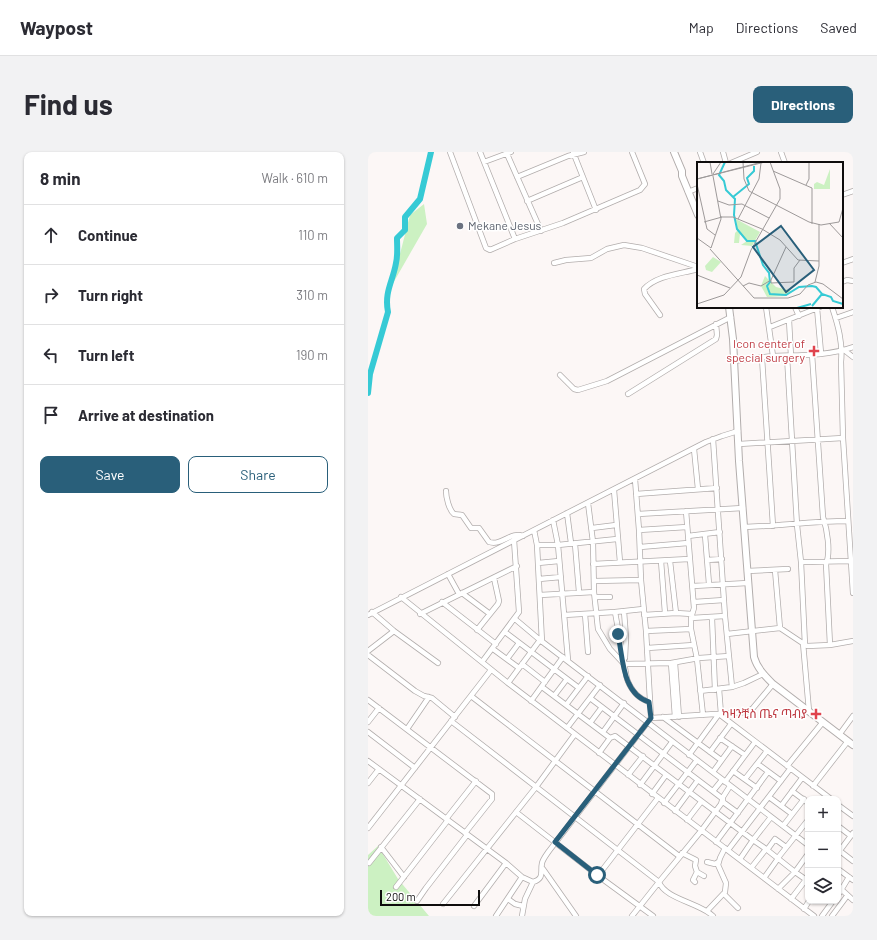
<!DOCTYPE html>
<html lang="en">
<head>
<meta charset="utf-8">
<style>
  body { margin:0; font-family:Barlow,"Noto Sans Ethiopic",sans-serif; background:#f2f2f3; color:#2b2b33 }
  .controls { position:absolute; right:12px; bottom:12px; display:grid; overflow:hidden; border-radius:8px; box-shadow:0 1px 3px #0004 }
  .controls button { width:36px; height:36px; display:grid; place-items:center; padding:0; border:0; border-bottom:1px solid #e1e1e2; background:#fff; color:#2b2b33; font:20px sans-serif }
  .scale { position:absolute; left:12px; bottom:10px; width:100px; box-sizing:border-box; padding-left:4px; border:2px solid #0f0d0d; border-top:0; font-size:11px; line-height:14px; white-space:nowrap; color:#0f0d0d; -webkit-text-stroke:3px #fff; paint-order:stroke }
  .stop { position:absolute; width:12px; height:12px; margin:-9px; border:3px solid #295f7a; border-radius:50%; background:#fff }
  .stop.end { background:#295f7a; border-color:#fff; box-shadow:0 1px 4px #0008 }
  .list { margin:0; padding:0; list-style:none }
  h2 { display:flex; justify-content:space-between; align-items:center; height:52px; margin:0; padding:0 16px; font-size:17px }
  h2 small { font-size:13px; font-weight:400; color:#7c7c81 }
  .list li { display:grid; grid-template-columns:26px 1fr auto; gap:12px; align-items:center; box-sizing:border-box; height:60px; padding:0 16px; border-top:1px solid #e1e1e2 }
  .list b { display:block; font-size:15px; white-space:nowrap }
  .list em { font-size:13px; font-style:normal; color:#7c7c81 }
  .actions { display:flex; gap:8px; padding:12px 16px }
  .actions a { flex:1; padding:9px 0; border:1px solid #295f7a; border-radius:8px; text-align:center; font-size:14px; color:#295f7a }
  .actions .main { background:#295f7a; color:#fff }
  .icon { flex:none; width:22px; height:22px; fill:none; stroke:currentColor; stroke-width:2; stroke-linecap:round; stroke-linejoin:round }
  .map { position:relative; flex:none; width:485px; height:764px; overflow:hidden; border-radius:8px }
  header { display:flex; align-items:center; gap:24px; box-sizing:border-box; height:56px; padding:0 20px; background:#fff; border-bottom:1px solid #e1e1e2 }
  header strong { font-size:19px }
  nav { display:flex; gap:22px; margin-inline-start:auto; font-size:14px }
  .intro { display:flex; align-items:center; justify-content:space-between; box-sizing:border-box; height:96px; padding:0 24px }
  h1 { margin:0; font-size:28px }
  .button { padding:10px 18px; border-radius:8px; background:#295f7a; color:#fff; font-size:14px; font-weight:700 }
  main { display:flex; gap:24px; padding:0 24px }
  aside { flex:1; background:#fff; border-radius:8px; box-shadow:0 1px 3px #0004 }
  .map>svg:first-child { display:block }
  .green { fill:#ccf1c2 }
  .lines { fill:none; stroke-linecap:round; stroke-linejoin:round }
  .river { stroke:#36cad5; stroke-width:6 }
  .minor-casing { stroke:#b2adac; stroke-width:6 }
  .major-casing { stroke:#b2adac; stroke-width:8 }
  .minor { stroke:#fff; stroke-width:4.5 }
  .major { stroke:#fff; stroke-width:6 }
  .route { stroke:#295f7a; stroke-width:5 }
  .worship-dot { fill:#6b7280; stroke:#fff; stroke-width:1.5 }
  .health-dot { fill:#e0444e; stroke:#fff; stroke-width:1.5 }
  .labels { text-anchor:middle; stroke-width:3; stroke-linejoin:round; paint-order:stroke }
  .worship-label { font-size:12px; fill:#5b616d; stroke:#fff; text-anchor:start }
  .health-label { font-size:12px; fill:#be3a42; stroke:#fff; text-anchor:end }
  .inset-river { fill:none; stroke:#36cad5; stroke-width:2 }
  .inset-road { fill:none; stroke:#9d9999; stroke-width:1 }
  .view { fill:#295f7a; fill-opacity:0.15; stroke:#295f7a; stroke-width:2 }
  .inset-edge { fill:none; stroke:#0f0d0d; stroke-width:2 }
</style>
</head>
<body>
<header>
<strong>Waypost</strong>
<nav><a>Map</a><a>Directions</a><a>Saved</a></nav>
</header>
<div class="intro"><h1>Find us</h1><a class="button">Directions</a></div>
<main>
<aside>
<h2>8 min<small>Walk · 610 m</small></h2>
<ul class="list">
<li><svg class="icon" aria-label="ahead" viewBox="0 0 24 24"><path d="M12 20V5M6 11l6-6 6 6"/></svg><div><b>Continue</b></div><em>110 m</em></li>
<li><svg class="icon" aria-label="right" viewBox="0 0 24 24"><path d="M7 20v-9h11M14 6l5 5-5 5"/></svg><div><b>Turn right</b></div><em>310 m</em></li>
<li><svg class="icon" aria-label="left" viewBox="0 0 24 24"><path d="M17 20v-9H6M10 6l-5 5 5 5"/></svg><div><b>Turn left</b></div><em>190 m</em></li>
<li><svg class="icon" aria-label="arrive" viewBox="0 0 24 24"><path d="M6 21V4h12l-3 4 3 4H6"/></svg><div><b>Arrive at destination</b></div></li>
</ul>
<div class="actions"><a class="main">Save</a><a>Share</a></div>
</aside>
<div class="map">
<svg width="485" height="764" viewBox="0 0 485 764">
  <rect width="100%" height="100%" fill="#fcf7f6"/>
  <path class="green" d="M 56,52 L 59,72 L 24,133 L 42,63 Z
    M 10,694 L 30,727 L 61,764 L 0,764 L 0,703 Z"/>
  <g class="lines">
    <path class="river" d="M 0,241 L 2,222 L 20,160 C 16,140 25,129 28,111 C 30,103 29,94 29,86 L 37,78 L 37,65 L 52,47 L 63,0"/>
    <defs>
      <path id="minor" d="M 82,0 L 118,96 L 122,98 L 147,87 L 195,71 L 272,38 L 277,32 L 264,0
        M 112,0 L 147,87
        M 205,0 L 228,58
        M 332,0 L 336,11
        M 355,0 L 358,11
        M 413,0 L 417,11
        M 139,2 L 173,79
        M 116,10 L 143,0
        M 363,11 L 389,0
        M 149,25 L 200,4 L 216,0
        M 320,40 L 330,36
        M 474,43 L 485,39
        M 159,49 L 215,25
        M 186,111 L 198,108 L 223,106 L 239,97 L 256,93 L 274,96 L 330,115
        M 474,111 L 485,107
        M 474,130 L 479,128 L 485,129
        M 398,155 L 405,204
        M 427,155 L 431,164
        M 464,155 C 470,173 475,191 473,210 L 475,286 L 485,441
        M 449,156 L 453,201
        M 292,163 L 277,142 L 276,137 C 289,123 313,122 330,117
        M 468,166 L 485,160
        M 421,168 L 423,204
        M 402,175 L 452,155
        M 476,198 L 485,205
        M 444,202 L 455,365 C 459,377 463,400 458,412 L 462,493
        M 419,204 L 429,373 L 433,410 L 437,493
        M 394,206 L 405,374
        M 366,209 C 379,208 392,205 406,204 C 432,203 460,204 485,195
        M 192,223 L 206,237 L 210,238 L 239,229 L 363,165
        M 260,242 L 348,187 L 349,183 L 348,172
        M 345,287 L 357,464 L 364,535
        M 371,292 L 475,286
        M 326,297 L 330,337
        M 267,327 L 271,378 L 273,428 L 278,479 L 283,566
        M 246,338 L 252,410
        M 78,339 C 78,345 81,358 86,362 C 87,362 93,363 94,363 L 103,376 L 111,376 L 121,390 C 134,394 143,379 155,384
        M 268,342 L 349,336
        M 220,351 L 225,390 L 226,440 L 230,477 L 242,497 L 256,512
        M 318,359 L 326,456 L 323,466 L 323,477 L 329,507 L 335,563
        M 199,361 L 203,391
        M 270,362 L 375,356
        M 185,368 L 190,393 L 200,508
        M 377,375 C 411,374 445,369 480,369
        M 224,376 L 248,373
        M 166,378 L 169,393 L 174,490
        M 271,378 L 319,375
        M 337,383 L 341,432
        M 320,384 L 352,380
        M 207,392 L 211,440
        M 169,393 L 190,393 L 249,387
        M 272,395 L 320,391
        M 339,408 L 354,407
        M 293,409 L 297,461
        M 302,409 L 308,461
        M 433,410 L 483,409
        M 170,411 L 191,409
        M 225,412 L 321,407
        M 407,418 L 412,476
        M 379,419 L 420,417
        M 80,422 L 91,442
        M 171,427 L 193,425
        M 226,429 L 273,428
        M 325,434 L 380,431
        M 94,441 L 122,462
        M 172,443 L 226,440
        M 33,445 L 140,531 L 446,764
        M 227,445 L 242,445
        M 74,450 L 128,492
        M 326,450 L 356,448
        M 256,459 L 258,486 L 257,506
        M 4,460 L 26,479 L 70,511
        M 247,460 L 259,527 C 263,538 269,546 281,550
        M 52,462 L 149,414
        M 217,462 L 220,500
        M 0,463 L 338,290 L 354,284 L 370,279
        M 196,463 L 247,460 L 275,457
        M 276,463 L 308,461 L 324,462
        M 323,466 L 357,464
        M 344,466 L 347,538
        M 147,467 L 172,488 L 440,693
        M 109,478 L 130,452 L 131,449 L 126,426
        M 278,479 L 323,477
        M 137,480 L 211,536
        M 359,482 L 412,476 L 439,494 L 462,493 L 485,489
        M 435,491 L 441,559
        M 279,496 L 326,493
        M 125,497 L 151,516
        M 0,499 L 26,479
        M 0,503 L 47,539 L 56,544 L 64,546 L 87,565
        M 139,507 L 151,491
        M 114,510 L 151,460 L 146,388
        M 303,511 L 307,565
        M 307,511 L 311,565
        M 154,512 L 177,530
        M 256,512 L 303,511 L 331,506 L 361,504
        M 140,531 L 172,488
        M 174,535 L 242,586
        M 351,537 L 353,562
        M 332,539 L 364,535 L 376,531 L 395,522
        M 103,544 L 311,704
        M 186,544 L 199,527
        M 222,546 L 355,647 L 355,650 L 370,661
        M 0,548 L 124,642 L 124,647 L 97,681
        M 163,549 L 195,505
        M 198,553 L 220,524
        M 295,565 L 353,608
        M 83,569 L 291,730 C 297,747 332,751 345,764
        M 0,570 L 11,556
        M 222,571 L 234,555
        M 199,576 L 232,533
        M 39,577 L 61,545
        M 0,580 L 47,616
        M 235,580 L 256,551
        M 471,583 L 485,564
        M 352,586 L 377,603
        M 342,600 L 363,572
        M 231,601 L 242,586 L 247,584 L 385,688 L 372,707
        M 321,603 L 351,562 L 463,647
        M 0,609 L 138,711 L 154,725 L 165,730 C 177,726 172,720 174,711 C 175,707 179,702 181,699 L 283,566 L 379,560 L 385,556 L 405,532
        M 390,612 L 413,629
        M 419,614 L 455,570
        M 365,619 L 389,636
        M 345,620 L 364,594
        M 260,623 L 275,604
        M 377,627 L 399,599
        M 357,630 L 387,590
        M 0,631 L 11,617
        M 272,633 L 304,590
        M 445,634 L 480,589
        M 345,639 L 354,628
        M 424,639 L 440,651
        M 284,642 L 298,623
        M 401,645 L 424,662
        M 296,651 L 329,608
        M 470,653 L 485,664
        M 413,654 L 434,626
        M 307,659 L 330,628
        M 148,660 L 229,723 L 285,764
        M 78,667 L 108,629
        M 319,668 L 333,650
        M 415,674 L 436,647
        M 470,674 L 483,684
        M 0,676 L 123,518
        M 348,690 L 400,620
        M 13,695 L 36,725
        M 398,697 L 385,688 L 403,665
        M 360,698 L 422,617
        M 399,698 L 407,687 L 418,695
        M 472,699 L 485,709
        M 314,701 L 328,708 L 327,714 L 329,720 L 336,724
        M 470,701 L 485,681
        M 440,702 L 427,720 L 440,729
        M 339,710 L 347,712 L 350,710
        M 1,711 L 52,647
        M 383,716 L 398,697 L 427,720 L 410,737
        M 175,717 L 208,764
        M 470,717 L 485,728
        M 232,721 L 290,646
        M 396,726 L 409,708 L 409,707 L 440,668
        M 327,730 L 325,728 L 329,720
        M 28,735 L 80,668
        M 474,738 L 485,748
        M 356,742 L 370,756
        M 470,743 L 481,725
        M 140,747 L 147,752 L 155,754
        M 423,747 L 440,725
        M 49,749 L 58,736 L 99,683
        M 75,752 L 168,635 L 207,582
        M 106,754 L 138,711
        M 436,757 L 441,749
        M 339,759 L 357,740 L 358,731 L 350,713 L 352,706 L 357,696
        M 128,764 L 154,725
        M 154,764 L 157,747 L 165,730
        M 264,764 L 291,730 L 333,679 L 353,652 L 355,645 L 362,634
        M 454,764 L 465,749
        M 464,764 L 479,744"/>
      <path id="major" d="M 306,0 L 314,19 L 314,24 L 330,63
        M 361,155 L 365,187 L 371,309 L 386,505 C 389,516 397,524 405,532 L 485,593"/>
    </defs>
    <use href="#minor" class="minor-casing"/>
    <use href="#major" class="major-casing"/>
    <use href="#minor" class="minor"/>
    <use href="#major" class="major"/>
  </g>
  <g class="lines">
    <path class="route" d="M 229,723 L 187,690 L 283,566 L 281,550 C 254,542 255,506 250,482"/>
  </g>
  <circle class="worship-dot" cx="92" cy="74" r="4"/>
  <g class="health-dot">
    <path d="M444 193h4v4h4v4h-4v4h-4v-4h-4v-4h4z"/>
    <path d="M446 556h4v4h4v4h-4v4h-4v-4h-4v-4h4z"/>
  </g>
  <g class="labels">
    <g class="worship-label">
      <text x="100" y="78">Mekane Jesus</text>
    </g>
    <g class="health-label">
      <text x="437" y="196">Icon center of<tspan x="437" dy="14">special surgery</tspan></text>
      <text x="439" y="566">ካዛንቺስ ጤና ጣብያ</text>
    </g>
  </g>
  <g transform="translate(329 10)">
    <rect width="146" height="146" fill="#fcf7f6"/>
    <path d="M 133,7 L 133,27 L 117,27 L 117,22 L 120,20 L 127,23 ZM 39,57 L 63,70 L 55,84 L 44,83 L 50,79 L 43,72 L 42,81 L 37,81 L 38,71 L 40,69 ZM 16,95 L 24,100 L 15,110 L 9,108 L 8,104 ZM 68,114 L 79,125 L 95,129 L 89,134 L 70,135 L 64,124 Z" fill="#ccf1c2"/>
    <path class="inset-river" d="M 28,0 L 22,13 L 27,19 L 29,28 L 38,37 L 37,53 L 40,67 L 50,79 L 58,79 L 66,103 L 72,111 L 73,120 L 70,124 L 73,132 L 89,133 L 102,125 L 115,124 L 119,125 L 125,132 L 134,135 L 136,139 L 146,142M 36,35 L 52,22 L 50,16 L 57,9 L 57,4M 115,144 L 125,132M 100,146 L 114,142"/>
    <path class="inset-road" d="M 13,0 L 15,12M 46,0 L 47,17 L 52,29 L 112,60 L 124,63 L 142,60 L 146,46M 76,9 L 115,26 L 115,62M 16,12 L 24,0M 0,17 L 68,0M 0,17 L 65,0M 0,22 L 10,67 L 18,73M 109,23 L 112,17 L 112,0M 21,39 L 32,43 L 45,42 L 72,56M 23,55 L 36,55 L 65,67 L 83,78 L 101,98 L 122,99M 41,57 L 62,17 L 64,1M 7,60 L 25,55M 132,61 L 146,76M 0,76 L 14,86 L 24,57 L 16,14M 13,87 L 57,136 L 91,136 L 103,132 L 111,123 L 119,120 L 126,122 L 146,137M 0,113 L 33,126M 74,118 L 74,121 L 97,120 L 97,106 L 103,98M 118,120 L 122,104 L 122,62M 46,124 L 52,121 L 64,124 L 74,118 L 89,85M 0,142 L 27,133 L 44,115 L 54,88 L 83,37 L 83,27 L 73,0"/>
    <path class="view" d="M 84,64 L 117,108 L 89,130 L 56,85 Z"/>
    <rect width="146" height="146" class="inset-edge"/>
  </g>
</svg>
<div class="controls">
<button>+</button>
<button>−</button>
<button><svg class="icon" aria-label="layers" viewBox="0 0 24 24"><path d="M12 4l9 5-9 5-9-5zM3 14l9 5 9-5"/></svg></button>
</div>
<div class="scale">200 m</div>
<div class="stop" style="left:229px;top:723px"></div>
<div class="stop end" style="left:250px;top:482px"></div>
</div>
</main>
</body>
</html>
